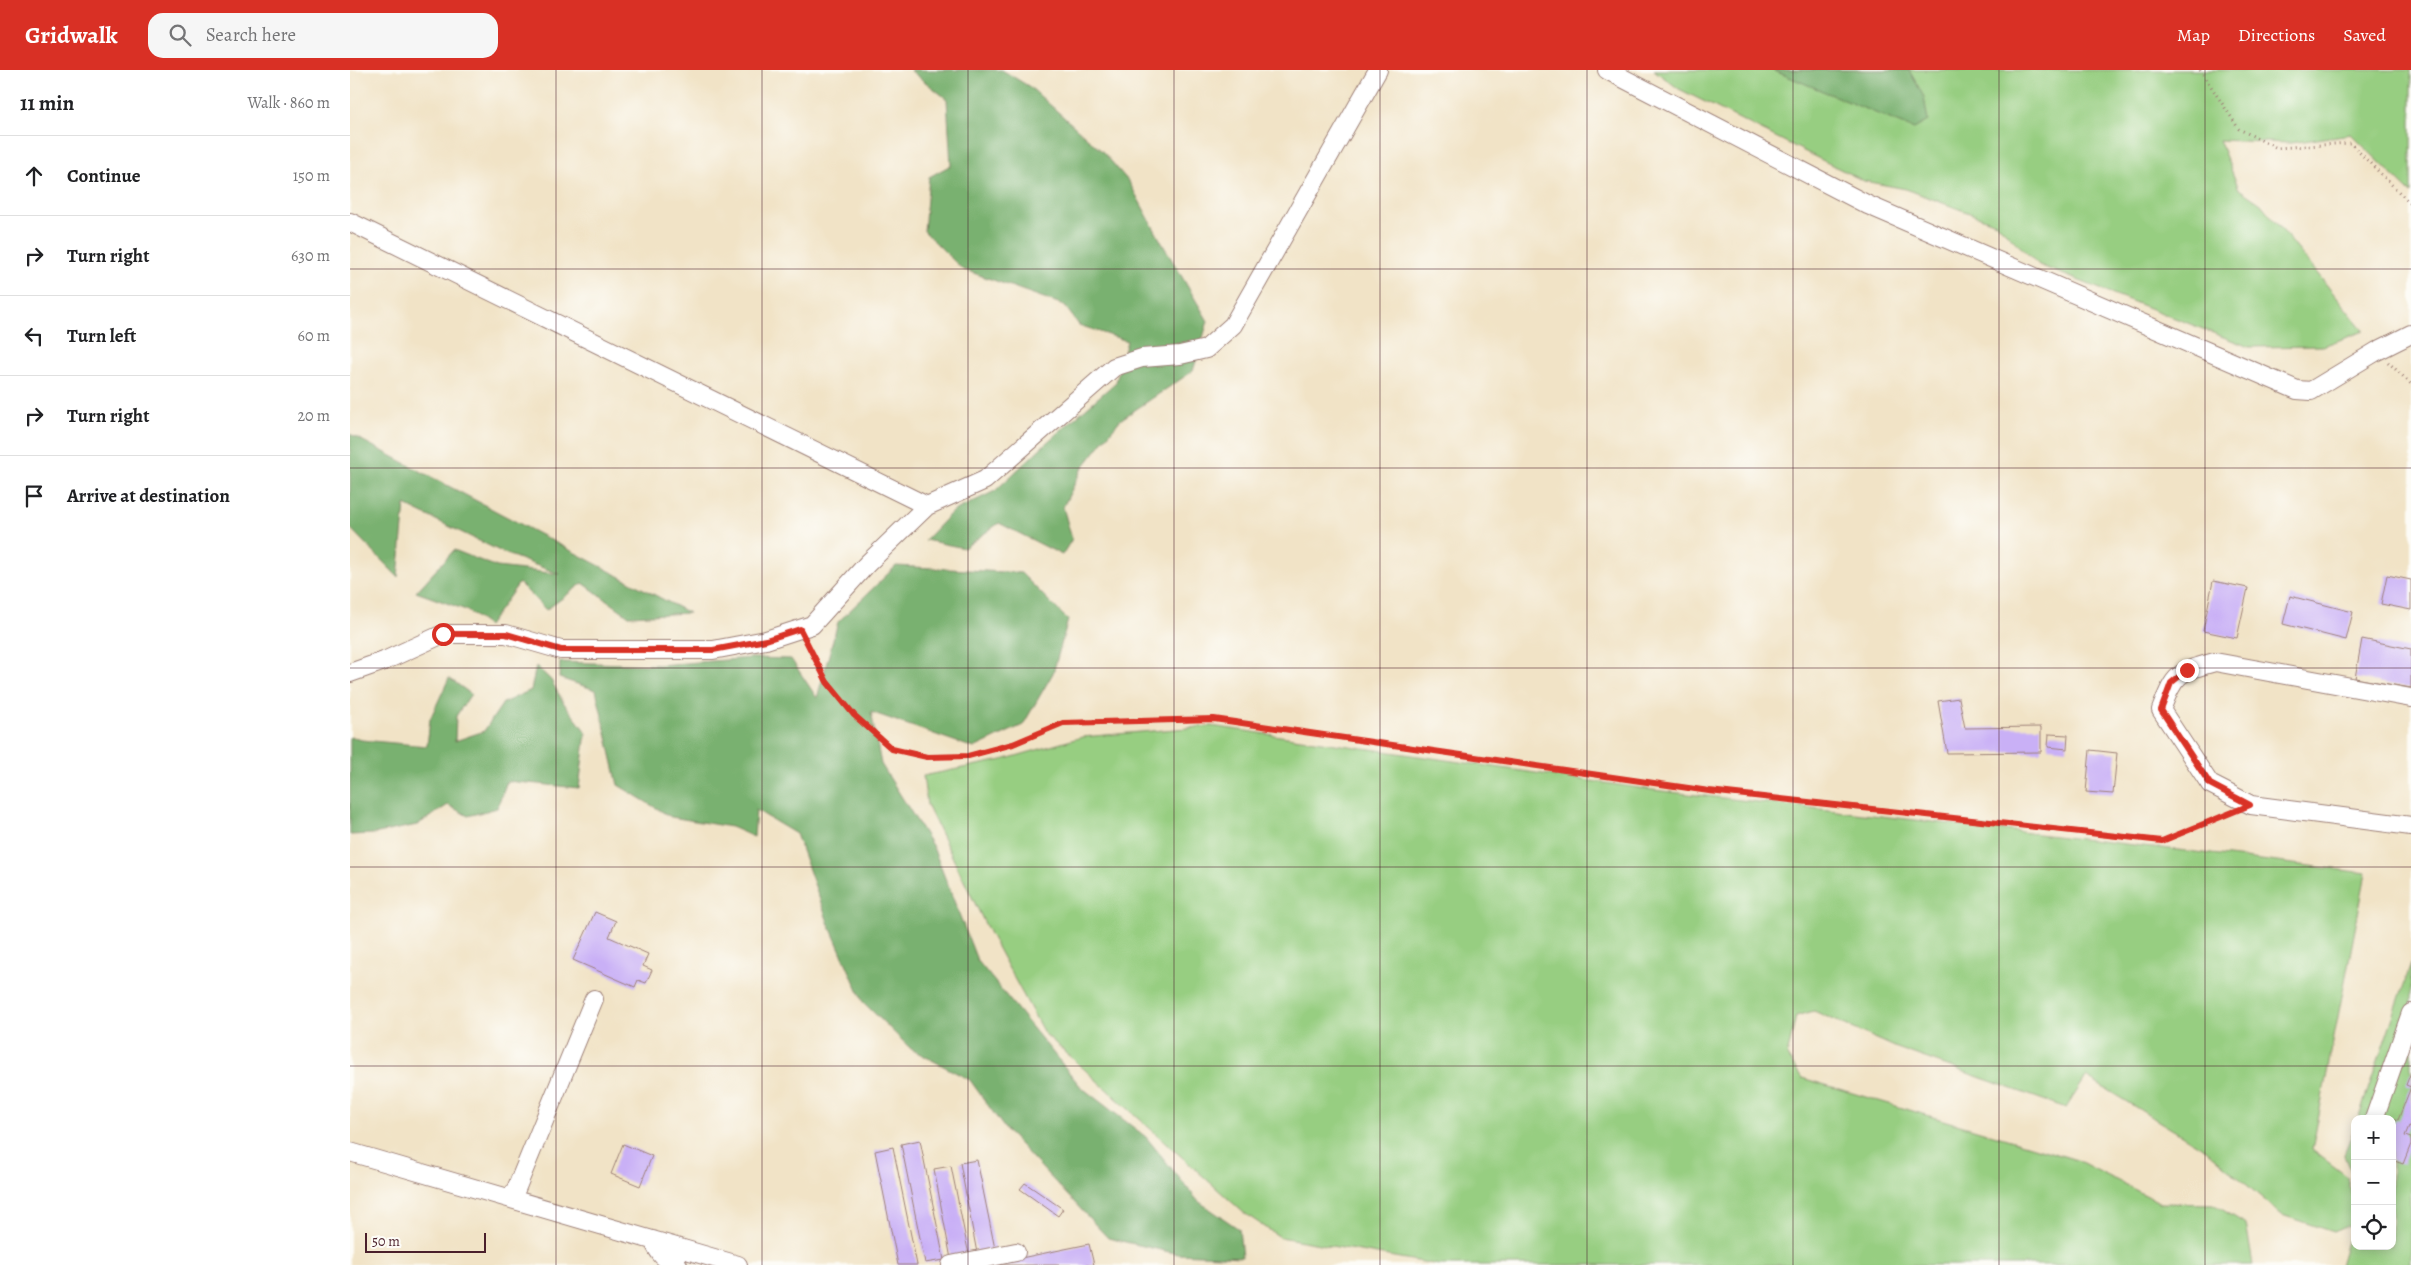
<!DOCTYPE html>
<html lang="en">
<head>
<meta charset="utf-8">
<style>
  body { margin:0; font-family:Alegreya,serif; background:#f6f6f6; color:#202124 }
  .controls { position:absolute; right:15px; bottom:15px; display:grid; overflow:hidden; border-radius:10px; box-shadow:0 2px 12px #0003 }
  .controls button { width:45px; height:45px; display:grid; place-items:center; padding:0; border:0; border-bottom:1px solid #e0e0e0; background:#fff; color:#202124; font:25px sans-serif }
  .scale { position:absolute; left:15px; bottom:12px; width:121px; box-sizing:border-box; padding-left:5px; border:2px solid #4a1f2b; border-top:0; font-size:14px; line-height:18px; white-space:nowrap; color:#4a1f2b; -webkit-text-stroke:4px #fdfcf7; paint-order:stroke }
  .stop { position:absolute; width:15px; height:15px; margin:-11px; border:4px solid #d93025; border-radius:50%; background:#fff }
  .stop.end { background:#d93025; border-color:#fff; box-shadow:0 1px 5px #0008 }
  .list { margin:0; padding:0; list-style:none }
  h2 { display:flex; justify-content:space-between; align-items:center; height:65px; margin:0; padding:0 20px; font-size:21px }
  h2 small { font-size:16px; font-weight:400; color:#757577 }
  .list li { display:grid; grid-template-columns:32px 1fr auto; gap:15px; align-items:center; box-sizing:border-box; height:80px; padding:0 20px; border-top:1px solid #e0e0e0 }
  .list b { display:block; font-size:19px; white-space:nowrap }
  .list em { font-size:16px; font-style:normal; color:#757577 }
  .icon { flex:none; width:28px; height:28px; fill:none; stroke:currentColor; stroke-width:2; stroke-linecap:round; stroke-linejoin:round }
  .map { position:relative; flex:none; width:2061px; height:1195px; overflow:hidden }
  header { display:flex; align-items:center; gap:30px; box-sizing:border-box; height:70px; padding:0 25px; background:#d93025; color:#fff }
  header strong { font-size:24px }
  nav { display:flex; gap:28px; margin-inline-start:auto; font-size:18px }
  .search { width:350px; height:45px; background:#f6f6f6; display:flex; align-items:center; gap:12px; box-sizing:border-box; padding:0 18px; border-radius:15px; color:#757577; font-size:19px }
  main { display:flex }
  aside { flex:1; background:#fff }
  .map>svg:first-child { display:block }
  .green { fill:#97ce81; stroke:#707656 }
  .forest { fill:#79b16f; stroke:#62684d }
  .building { fill:#c9b0f6 }
  .lines { fill:none; stroke-linecap:round; stroke-linejoin:round }
  .minor-casing { stroke:#9e8178; stroke-width:20 }
  .path { stroke:#9e8178; stroke-width:3; stroke-dasharray:1 4; stroke-linecap:butt }
  .minor { stroke:#fff; stroke-width:18 }
  .route { stroke:#d93025; stroke-width:6 }
  .grid { fill:none; stroke:#4a1f2b; stroke-width:1; stroke-opacity:0.55 }
</style>
</head>
<body>
<header>
<strong>Gridwalk</strong>
<div class="search"><svg class="icon" aria-label="search" viewBox="0 0 24 24"><circle cx="10" cy="10" r="6"/><path d="M15 15l6 6"/></svg>Search here</div>
<nav><a>Map</a><a>Directions</a><a>Saved</a></nav>
</header>
<main>
<aside>
<h2>11 min<small>Walk · 860 m</small></h2>
<ul class="list">
<li><svg class="icon" aria-label="ahead" viewBox="0 0 24 24"><path d="M12 20V5M6 11l6-6 6 6"/></svg><div><b>Continue</b></div><em>150 m</em></li>
<li><svg class="icon" aria-label="right" viewBox="0 0 24 24"><path d="M7 20v-9h11M14 6l5 5-5 5"/></svg><div><b>Turn right</b></div><em>630 m</em></li>
<li><svg class="icon" aria-label="left" viewBox="0 0 24 24"><path d="M17 20v-9H6M10 6l-5 5 5 5"/></svg><div><b>Turn left</b></div><em>60 m</em></li>
<li><svg class="icon" aria-label="right" viewBox="0 0 24 24"><path d="M7 20v-9h11M14 6l5 5-5 5"/></svg><div><b>Turn right</b></div><em>20 m</em></li>
<li><svg class="icon" aria-label="arrive" viewBox="0 0 24 24"><path d="M6 21V4h12l-3 4 3 4H6"/></svg><div><b>Arrive at destination</b></div></li>
</ul>
</aside>
<div class="map">
<svg width="2061" height="1195" viewBox="0 0 2061 1195">
  <rect width="100%" height="100%" fill="#fdfcf7"/>
  <filter id="ink" filterUnits="userSpaceOnUse"><feTurbulence type="fractalNoise" baseFrequency=".02" numOctaves="2"/><feDisplacementMap in="SourceGraphic" scale="10" xChannelSelector="R" yChannelSelector="G"/><feConvolveMatrix kernelMatrix="1 2 1 2 8 2 1 2 1" color-interpolation-filters="sRGB"/></filter>
  <filter id="wash" filterUnits="userSpaceOnUse"><feTurbulence type="fractalNoise" baseFrequency=".0096" numOctaves="4" result="noise"/><feDisplacementMap in="SourceGraphic" scale="20" xChannelSelector="R" yChannelSelector="G"/><feGaussianBlur stdDeviation="1.12" result="paint"/><feColorMatrix in="noise" values="0 0 0 0 0 0 0 0 0 0 0 0 0 0 0 0 0 1.4 0 .05"/><feComposite in="paint" operator="in"/></filter>
  <g filter="url(#wash)">
    <rect width="100%" height="100%" fill="#f1e3c6"/>
    <path class="green" d="M 1304,0 L 2061,0 L 2061,123 L 2001,64 L 1940,73 L 1869,70 L 1889,119 L 1911,134 L 2014,261 L 1973,276 L 1899,277 L 1689,195 L 1646,153 L 1556,119 L 1514,111 L 1329,19 Z
      M 861,656 L 1303,720 L 1854,783 L 2016,803 L 1962,1080 L 1998,1107 L 2005,1143 L 2005,1176 L 2042,1176 L 2042,1049 L 2008,1049 L 2061,894 L 2061,1195 L 1990,1195 L 2002,1154 L 1983,1162 L 1932,1145 L 1856,1080 L 1736,1007 L 1716,1038 L 1547,978 L 1464,941 L 1446,946 L 1437,986 L 1452,1008 L 1727,1090 L 1811,1133 L 1863,1134 L 1896,1154 L 1903,1195 L 1090,1195 L 930,1167 L 894,1143 L 694,963 L 640,864 L 577,735 L 573,706 L 652,690 L 732,667 Z
      M 2005,1057 L 2005,1110 L 1994,1085 Z"/>
    <path class="forest" d="M 560,0 L 652,0 L 680,17 L 754,83 L 779,112 L 812,173 L 858,251 L 843,301 L 770,350 L 733,397 L 713,437 L 722,469 L 712,485 L 649,453 L 614,478 L 575,470 L 602,442 L 645,421 L 695,374 L 766,312 L 777,271 L 729,255 L 714,235 L 612,199 L 574,161 L 579,107 L 601,95 L 597,29 Z
      M 1422,0 L 1559,0 L 1574,27 L 1578,51 L 1564,59 Z
      M 0,364 L 339,543 L 279,546 L 233,513 L 196,540 L 169,513 L 138,556 L 116,540 L 66,522 L 104,480 L 147,497 L 209,504 L 154,483 L 55,435 L 48,507 L 0,458 Z
      M 546,496 L 671,503 L 718,550 L 703,603 L 673,655 L 624,678 L 521,642 L 531,694 L 583,777 L 627,890 L 731,1017 L 796,1067 L 848,1131 L 889,1159 L 892,1187 L 828,1184 L 758,1168 L 655,1059 L 620,1010 L 561,979 L 513,932 L 478,852 L 446,764 L 406,740 L 404,767 L 381,757 L 321,747 L 268,715 L 246,620 L 209,608 L 210,592 L 309,595 L 402,588 L 441,589 L 467,628 L 488,552 Z
      M 186,596 L 201,610 L 213,632 L 236,662 L 229,718 L 157,711 L 147,738 L 118,746 L 98,735 L 67,755 L 23,764 L 0,765 L 0,667 L 12,670 L 77,676 L 80,649 L 99,608 L 121,624 L 106,646 L 105,671 L 134,661 L 153,633 L 181,620 Z"/>
    <g id="blocks">
      <path class="building" d="M 2037,505 L 2061,510 L 2061,540 L 2031,534 Z
        M 1863,511 L 1898,518 L 1887,568 L 1853,561 Z
        M 1940,526 L 2003,542 L 1996,570 L 1933,554 Z
        M 2012,569 L 2061,579 L 2061,618 L 2005,608 Z
        M 1609,628 L 1615,658 L 1691,657 L 1691,682 L 1597,683 L 1588,631 Z
        M 1699,664 L 1718,665 L 1717,679 L 1698,677 Z
        M 1740,680 L 1767,683 L 1763,724 L 1736,722 Z
        M 245,842 L 266,851 L 259,867 L 298,884 L 293,896 L 302,900 L 296,913 L 288,910 L 285,917 L 223,890 Z
        M 2061,1002 L 2061,1057 L 2059,1056 L 2055,1066 L 2061,1068 L 2061,1074 L 2053,1094 L 2042,1090 L 2042,1055 L 2045,1049 L 2048,1050 L 2061,1017 L 2056,1015 Z
        M 570,1070 L 594,1190 L 575,1193 L 551,1074 Z
        M 273,1074 L 302,1086 L 290,1116 L 261,1104 Z
        M 543,1077 L 567,1195 L 548,1195 L 525,1081 Z
        M 627,1090 L 645,1179 L 627,1183 L 610,1093 Z
        M 601,1096 L 619,1185 L 601,1189 L 584,1099 Z
        M 675,1113 L 713,1139 L 708,1146 L 670,1119 Z
        M 739,1174 L 744,1195 L 642,1195 L 642,1194 Z"/>
    </g>
  </g>
  <g filter="url(#ink)">
    <use href="#blocks" fill-opacity="0" stroke="#9e8178" stroke-width="1"/>
    <g class="lines">
      <defs>
        <path id="minor" d="M 1257,0 L 1518,135 L 1947,320 L 1961,321 L 2027,281 L 2061,264
          M 0,152 L 577,436
          M 0,603 L 34,591 L 93,564 L 156,564 L 211,580 L 363,580 L 416,570 L 462,555 L 517,494 L 577,436 L 635,410 L 764,297 L 792,288 L 830,285 L 856,279 L 883,255 L 1028,0
          M 2061,628 L 1865,592 C 1828,602 1825,603 1811,640 L 1860,714 L 1901,735 L 2061,756
          M 2024,1049 L 2061,943
          M 0,1082 L 388,1195
          M 162,1129 L 244,929
          M 303,1170 C 309,1184 314,1190 328,1195
          M 601,1195 L 666,1182"/>
      </defs>
      <use href="#minor" class="minor-casing"/>
      <path class="path" d="M 1850,0 L 1889,59 L 1927,78 L 2000,73 L 2061,134
        M 2038,292 L 2061,314
        M 457,573 L 477,612 L 504,645 L 542,679 L 577,687 L 618,686 L 663,674 L 713,653 L 864,649 L 1359,721 L 1812,771 L 1880,743"/>
      <use href="#minor" class="minor"/>
    </g>
  </g>
  <g class="lines" filter="url(#ink)">
    <path class="route" d="M 93,564 L 156,564 L 211,580 L 363,580 L 416,570 L 450,559 L 477,612 L 504,645 L 542,679 L 577,687 L 618,686 L 663,674 L 713,653 L 864,649 L 1359,721 L 1812,771 L 1900,735 L 1860,714 L 1811,640 L 1821,613 L 1837,600"/>
  </g>
  <path class="grid" d="M 206,0 L 206,1195M 412,0 L 412,1195M 618,0 L 618,1195M 824,0 L 824,1195M 1030,0 L 1030,1195M 1237,0 L 1237,1195M 1443,0 L 1443,1195M 1649,0 L 1649,1195M 1855,0 L 1855,1195M 0,199 L 2061,199M 0,398 L 2061,398M 0,598 L 2061,598M 0,797 L 2061,797M 0,996 L 2061,996"/>
</svg>
<div class="controls">
<button>+</button>
<button>−</button>
<button><svg class="icon" aria-label="locate" viewBox="0 0 24 24"><circle cx="12" cy="12" r="6"/><path d="M12 2v4M12 18v4M2 12h4M18 12h4"/></svg></button>
</div>
<div class="scale">50 m</div>
<div class="stop" style="left:93px;top:564px"></div>
<div class="stop end" style="left:1837px;top:600px"></div>
</div>
</main>
</body>
</html>
